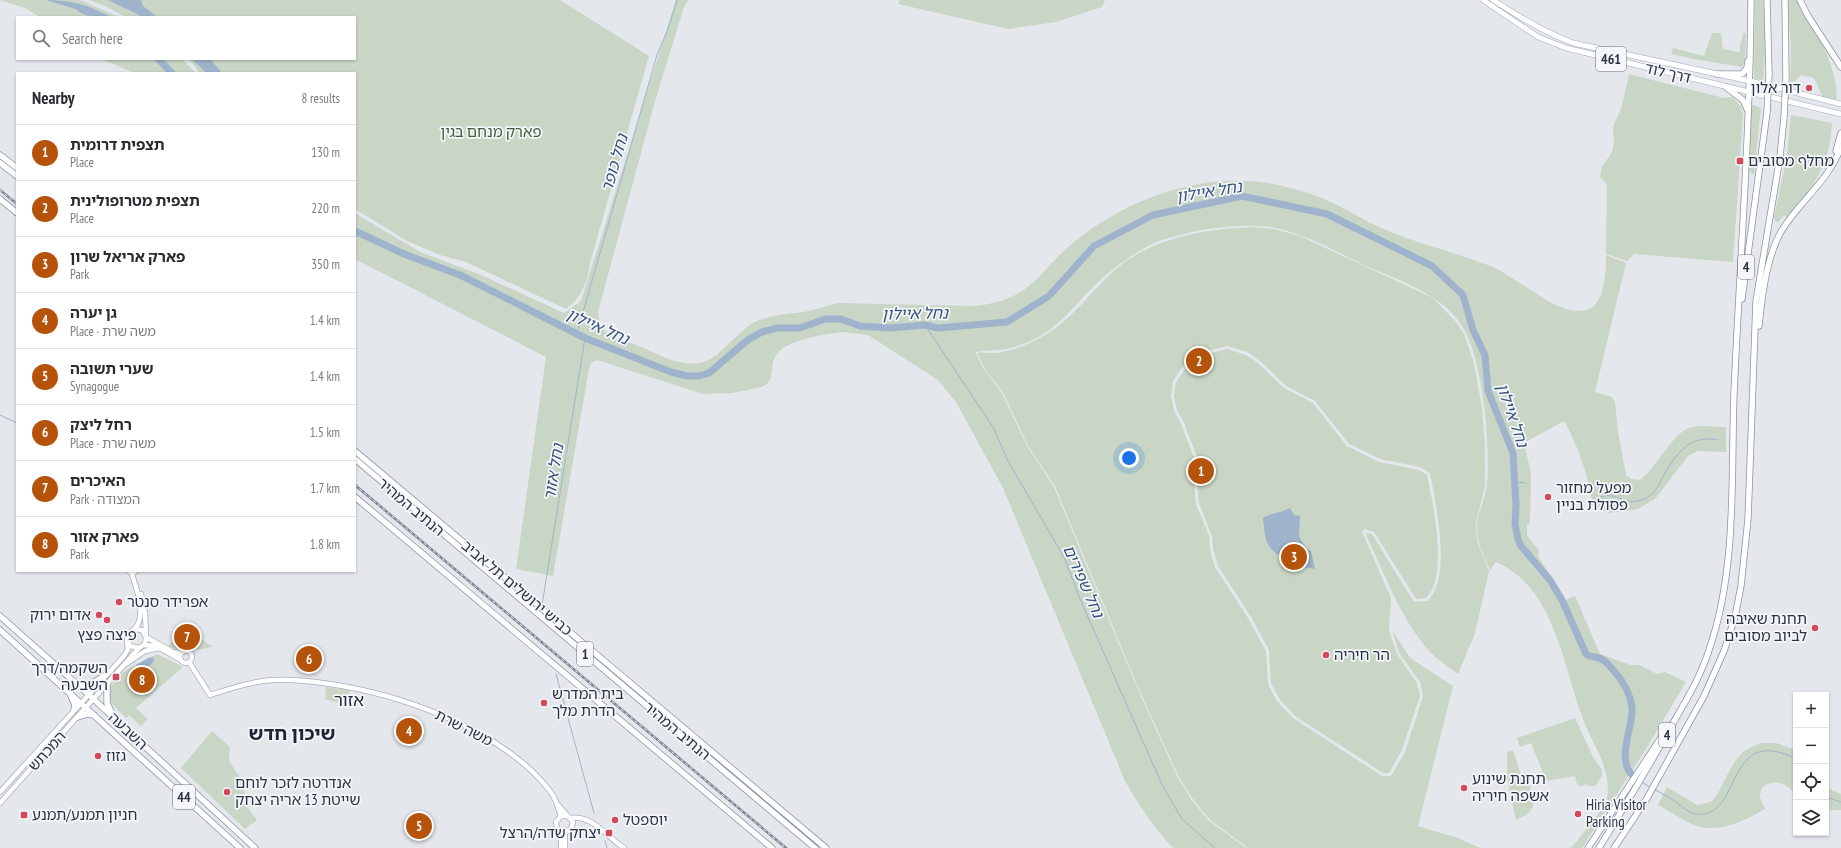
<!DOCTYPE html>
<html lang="en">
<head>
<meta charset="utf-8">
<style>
  body { margin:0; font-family:"PT Sans Narrow","Noto Sans Hebrew",sans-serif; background:#f7f7f7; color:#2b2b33 }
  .controls { position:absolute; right:12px; bottom:12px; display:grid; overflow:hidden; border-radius:0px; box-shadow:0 1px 3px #0004 }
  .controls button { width:36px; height:36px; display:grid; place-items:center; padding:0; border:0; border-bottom:1px solid #e1e1e2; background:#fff; color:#2b2b33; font:20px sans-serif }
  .you { position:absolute; left:1129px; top:458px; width:14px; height:14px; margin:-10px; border:3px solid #fff; border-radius:50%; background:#1a73e8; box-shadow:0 0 0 6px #1a73e833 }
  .badge { display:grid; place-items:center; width:26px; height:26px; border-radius:50%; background:#b45309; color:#fff; font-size:13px; font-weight:700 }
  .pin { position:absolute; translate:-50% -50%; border:2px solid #fff; box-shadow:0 1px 4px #0006 }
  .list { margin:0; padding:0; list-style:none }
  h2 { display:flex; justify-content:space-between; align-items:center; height:52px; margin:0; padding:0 16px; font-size:17px }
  h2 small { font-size:13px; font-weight:400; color:#7c7c81 }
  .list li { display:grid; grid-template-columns:26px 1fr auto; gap:12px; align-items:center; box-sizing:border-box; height:56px; padding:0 16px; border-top:1px solid #e1e1e2 }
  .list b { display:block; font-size:15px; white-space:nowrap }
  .list p { margin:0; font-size:13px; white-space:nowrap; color:#7c7c81 }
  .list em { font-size:13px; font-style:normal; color:#7c7c81 }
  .icon { flex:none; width:22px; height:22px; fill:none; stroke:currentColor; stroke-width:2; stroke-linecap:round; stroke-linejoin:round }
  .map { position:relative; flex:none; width:1841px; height:848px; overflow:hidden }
  .search { position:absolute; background:#fff; box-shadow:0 1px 3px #0004; left:16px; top:16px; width:340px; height:44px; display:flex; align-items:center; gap:10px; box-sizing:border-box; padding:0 14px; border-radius:0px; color:#7c7c81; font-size:15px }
  .panel { position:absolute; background:#fff; box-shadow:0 1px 3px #0004; left:16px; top:72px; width:340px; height:500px; border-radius:0px }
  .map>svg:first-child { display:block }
  .green { fill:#c9d6c5 }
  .water { fill:#9fb4cc }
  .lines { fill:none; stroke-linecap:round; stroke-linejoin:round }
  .stream { stroke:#9fb4cc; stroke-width:1 }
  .river { stroke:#9fb4cc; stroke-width:7 }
  .secondary-casing { stroke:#a9aeb7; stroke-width:6 }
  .primary-casing { stroke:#a3abb8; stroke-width:6 }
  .highway-casing { stroke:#8b94a3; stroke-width:7 }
  .secondary { stroke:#fff; stroke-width:4.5 }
  .primary { stroke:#fff; stroke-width:5 }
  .highway { stroke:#fff; stroke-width:5.5 }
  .rail-casing { stroke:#7d8696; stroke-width:2.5 }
  .rail { stroke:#f4f6f9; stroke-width:1; stroke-dasharray:3; stroke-linecap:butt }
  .highway-bridge-casing { stroke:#8b94a3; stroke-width:7; stroke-linecap:butt }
  .highway-bridge { stroke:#fff; stroke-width:5.5 }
  .poi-dot { fill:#d1495b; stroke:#f4f6f9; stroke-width:1.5 }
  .labels { text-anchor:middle; stroke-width:3.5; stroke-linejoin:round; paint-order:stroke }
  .shield { fill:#f4f6f9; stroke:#676e7b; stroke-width:1 }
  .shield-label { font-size:14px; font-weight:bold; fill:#2b3445 }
  .street-label { font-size:15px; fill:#2b3445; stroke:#f4f6f9 }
  .poi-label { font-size:15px; fill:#2b3445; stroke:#f4f6f9; text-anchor:start }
  .park-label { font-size:15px; fill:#3f6138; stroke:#f4f6f9 }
  .water-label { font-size:16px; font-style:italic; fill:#34527a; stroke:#f4f6f9 }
  .quarter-label { font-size:17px; fill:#1d2536; stroke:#f4f6f9 }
  .district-label { font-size:19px; font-weight:bold; fill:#1d2536; stroke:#f4f6f9 }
</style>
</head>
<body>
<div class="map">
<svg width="1841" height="848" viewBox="0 0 1841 848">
  <rect width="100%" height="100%" fill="#e4e7ec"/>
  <path class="green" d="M 0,0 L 80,0 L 119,17 L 40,17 L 25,8 Z
    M 89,0 L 560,0 L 649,56 L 590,263 C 587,284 582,296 566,309 L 466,262 L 440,255 L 407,241 L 355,209 L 355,73 L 200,73 L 189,59 L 355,59 L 355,17 L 126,17 L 105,6 Z
    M 676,0 L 688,0 L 684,7 L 655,101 L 598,312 C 599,320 601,328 608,334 C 614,339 626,341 634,344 C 655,352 676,367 700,363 C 719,360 736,332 755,322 C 772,314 791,314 809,311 C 819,309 828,305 839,303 L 973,306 C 1031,301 1035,275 1073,243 C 1129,197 1206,170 1278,185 C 1295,189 1315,194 1331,202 C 1347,209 1361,219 1377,226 C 1405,239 1436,247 1465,257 C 1474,260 1484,263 1493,267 C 1502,271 1510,277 1518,282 C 1538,293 1565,318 1589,309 C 1605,303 1606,270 1606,255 L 1626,263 L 1595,392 L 1612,397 L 1615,403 L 1618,432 L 1626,475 L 1631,479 L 1640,480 C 1656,468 1673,433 1689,428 C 1699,424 1715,427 1726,427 L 1726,452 L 1698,451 L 1688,456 L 1656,498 L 1638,509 L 1609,513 L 1593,507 C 1588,476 1580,449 1564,421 L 1524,443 L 1531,473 L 1530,522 L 1527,526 L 1527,535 L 1539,551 L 1538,556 L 1566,600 L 1575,596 L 1600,654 L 1631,665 L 1639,665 L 1657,674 L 1665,672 L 1686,682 L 1646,749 L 1582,848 L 1569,848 L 1573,846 C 1580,837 1605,807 1607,799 C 1612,768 1593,746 1583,719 C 1563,667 1555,587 1496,562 L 1490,570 C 1483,555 1476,540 1477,524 C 1478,510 1486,498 1487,485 C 1490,444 1484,370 1466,333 C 1447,295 1400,281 1364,265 C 1335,251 1306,234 1275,228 C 1242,221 1178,231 1148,246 C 1133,254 1118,265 1105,276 C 1069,307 1059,337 1006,349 C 996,351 985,350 975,352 L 985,371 L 1002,393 L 1027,446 L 1054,487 L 1136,685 L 1177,776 L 1191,799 L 1208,820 L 1246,848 L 1173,848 C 1153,827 1139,805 1125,781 L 1003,488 L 956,402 L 938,380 L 868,335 L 843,332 L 816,336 L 795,342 L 783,348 L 777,354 L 773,361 L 771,378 L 767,384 L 762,387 L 732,393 L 703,394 L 597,360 L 591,363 L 589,369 L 553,576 L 516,569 L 546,357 L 355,259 L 355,213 L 420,252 L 481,275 L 564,313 L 581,301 Z
    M 900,0 L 1105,0 L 1102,7 L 1056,22 L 1008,29 L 898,4 Z
    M 1755,0 L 1763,0 L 1766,37 L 1763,81 L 1754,78 Z
    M 1788,0 L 1799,0 C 1813,25 1841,72 1836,101 L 1823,98 L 1814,78 L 1801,75 L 1790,87 L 1791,49 Z
    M 1712,33 L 1721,33 L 1723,49 L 1739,52 L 1743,33 L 1746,33 L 1745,61 L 1742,67 L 1694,59 L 1671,54 L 1673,48 L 1704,56 Z
    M 101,59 L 182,59 L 196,73 L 135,73 Z
    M 1629,74 L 1724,98 L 1733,97 L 1741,107 L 1743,115 L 1733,262 L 1634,254 L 1627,261 L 1606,254 L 1607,184 L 1600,177 L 1602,167 L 1612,152 L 1614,143 L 1613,127 L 1622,106 Z
    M 1751,104 L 1761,108 L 1754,175 L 1748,171 Z
    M 1791,115 L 1832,123 C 1830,165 1814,188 1786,217 L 1784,215 L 1778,222 L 1776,222 L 1774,217 L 1787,156 Z
    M 1253,227 L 1274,229 L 1300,236 L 1433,298 L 1456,322 L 1464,334 L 1474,363 L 1482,408 L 1485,444 L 1485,486 L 1476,523 L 1477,541 L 1489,571 L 1475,633 L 1458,674 C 1448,667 1438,660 1429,651 C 1400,618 1384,572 1365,533 L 1372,534 L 1414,602 L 1428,601 C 1452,577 1436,505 1430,473 L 1420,467 L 1380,459 L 1349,444 L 1315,401 L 1286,386 L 1260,361 L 1247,352 L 1227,346 L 1210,350 L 1183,366 L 1173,381 L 1171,396 L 1174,411 L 1181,424 L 1198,468 L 1194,482 L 1196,504 L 1209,536 L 1210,550 L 1215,567 L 1248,618 L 1266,651 L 1268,684 L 1276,700 L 1293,718 L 1382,776 L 1391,776 L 1405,752 L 1423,696 L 1420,682 L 1399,653 L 1392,630 L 1410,658 L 1453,686 L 1418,826 L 1458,838 L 1480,848 L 1248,848 L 1209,819 L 1192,798 L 1178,775 L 1137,685 L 1055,486 L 1028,446 L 1003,392 L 986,371 L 977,353 C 982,352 987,353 992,353 C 1014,353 1046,337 1063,322 C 1087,302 1104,275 1131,258 C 1167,235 1211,229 1253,227 Z
    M 1227,349 L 1246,355 L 1258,363 L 1284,388 L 1313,403 L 1347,446 L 1379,462 L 1419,470 L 1427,475 C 1433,504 1449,576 1426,598 L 1416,599 L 1374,532 L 1365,529 L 1362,532 L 1391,598 L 1389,631 L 1397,654 L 1417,683 L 1420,696 L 1402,750 L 1389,773 L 1383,773 L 1295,716 L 1279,698 L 1271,683 L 1269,650 L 1251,617 L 1218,566 L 1213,549 L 1212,536 L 1199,503 L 1197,482 L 1201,468 L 1184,423 L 1177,410 L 1174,396 L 1176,382 L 1186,368 L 1211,353 Z
    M 185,628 L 213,647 C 198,650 181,652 168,646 Z
    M 157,654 L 183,667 L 136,708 L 148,719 L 141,726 L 129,715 L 126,718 L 109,701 L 109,688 L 123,672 Z
    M 326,687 L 350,691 L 345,705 L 325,699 Z
    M 1575,718 L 1593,757 L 1602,770 L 1602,776 L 1595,786 L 1588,786 L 1586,784 L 1581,787 L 1577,784 L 1575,776 L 1540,782 L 1539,776 L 1544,775 L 1531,743 L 1520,747 L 1517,738 Z
    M 212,731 L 230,747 L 229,761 L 245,785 L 244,803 L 257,820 L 245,829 L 181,768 Z
    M 1763,743 L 1776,743 L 1796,750 L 1796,794 C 1792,791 1788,786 1783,784 C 1773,780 1759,784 1760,797 C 1761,801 1764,806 1765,809 C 1745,821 1718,834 1694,825 C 1684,821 1668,810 1658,805 L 1667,787 L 1697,805 L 1710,802 L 1715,798 C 1729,776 1734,748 1763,743 Z
    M 1513,750 L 1521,774 L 1525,773 C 1532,795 1543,810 1516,820 L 1507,779 L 1507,752 Z
    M 1826,787 L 1841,794 L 1841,810 L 1826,810 Z"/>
  <path class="water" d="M 46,0 C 72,0 88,5 111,17 L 101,17 Z
    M 108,0 L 141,0 L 143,6 L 157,17 L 143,17 Z
    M 192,59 L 210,59 L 222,73 L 206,73 Z
    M 1290,508 L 1294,515 L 1300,516 L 1299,536 L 1306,549 L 1311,551 L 1315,569 L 1296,566 L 1301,557 L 1285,545 L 1278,555 C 1264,545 1265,535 1263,518 C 1273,512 1278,514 1290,508 Z
    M 150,657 L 154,658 L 153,663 L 140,671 L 136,665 Z"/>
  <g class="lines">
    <path class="stream" d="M 925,325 L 993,427 L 1008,461 L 1065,559 L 1080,599 L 1163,787 L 1182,819 L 1215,848
      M 577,333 L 657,55 L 668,29 L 677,0
      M 0,415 L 17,423
      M 1515,482 L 1526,483
      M 1592,500 C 1595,499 1600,497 1603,496 C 1621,493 1627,509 1648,497 C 1655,493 1660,483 1664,475 C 1677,453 1690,434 1718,440
      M 542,605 L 585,338
      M 556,674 L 594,813
      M 1642,782 L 1651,788
      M 1654,789 C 1659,792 1665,795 1670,798 C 1679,803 1686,812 1696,814 C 1743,820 1724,722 1796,759
      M 1826,797 L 1841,802
      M 605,841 L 607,848"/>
    <path class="river" d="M 81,9 L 99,17
      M 158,59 L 172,73
      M 355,231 L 404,254 L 460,275 L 585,338 L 671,372 L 687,376 L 699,376 L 709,373 L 749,339 L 762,332 L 777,328 L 800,328 L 825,319 L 841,319 L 860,326 L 890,328 L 925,325 L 938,328 L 1007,322 L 1049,296 L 1094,246 L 1153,215 L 1242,196 L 1327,214 L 1432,266 L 1463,295 L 1473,330 L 1485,355 L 1488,391 L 1513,453 L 1516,506 L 1515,524 L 1518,539 L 1521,546 L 1550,580 L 1562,600 L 1586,654 C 1591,658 1598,656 1603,660 C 1607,662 1611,668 1614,671 C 1623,681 1630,693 1632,707 C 1634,726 1615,759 1633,776"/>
    <defs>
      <path id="secondary" d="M 129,571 L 132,574 L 136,571
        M 132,574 C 136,589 145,609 138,624 C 135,631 128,630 127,639 L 130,646 L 139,648 L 145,644 L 146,637 L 142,630 L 134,629
        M 141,594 L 145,613 L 146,634
        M 146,637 L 173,652 L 181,653
        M 144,645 L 156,646 L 181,660
        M180 657a6 6 0 1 1 12 0a6 6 0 1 1-12 0Z
        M 189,662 L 210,695 C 232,688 252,681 275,680 C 291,679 307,681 323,683 C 398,693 502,729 550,791 C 556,798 558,808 561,816
        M 126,664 L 145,651 L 159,648
        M 0,792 L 124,656 L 128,649 L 127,642
        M 0,803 L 139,648
        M 558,805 L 573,822 L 571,830 L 562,832 L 557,828 L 556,822 L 561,816 L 567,816
        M 571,818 C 593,815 607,837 624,848
        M 561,848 L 562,832
        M 565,848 L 565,832"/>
      <path id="primary" d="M 1483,0 L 1538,37 L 1566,48 L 1841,114
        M 1493,0 C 1519,17 1544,32 1573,43 L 1750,81 L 1841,104"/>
      <path id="highway" d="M 1767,0 L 1769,74
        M 1785,0 L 1786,78
        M 1800,0 L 1808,16 L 1841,67
        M 1717,74 L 1742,74 L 1747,68 L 1748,61
        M 1726,87 L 1743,100 L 1747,109
        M 1836,151 L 1841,133
        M 0,155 L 17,168
        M 0,163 L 17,176
        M 0,199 L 17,213
        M 1742,299 L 1767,112
        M 1759,326 C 1762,295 1767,250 1786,224 C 1804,198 1830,178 1841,147
        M 355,451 L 826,848
        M 355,459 L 815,848
        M 355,497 L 772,848
        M 0,616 L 88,694 L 255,848
        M 0,630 L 240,848
        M 107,683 L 107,703 L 112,714
        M 77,685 L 93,683 L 107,674
        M 71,696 L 75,705 L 74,710
        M 78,717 L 87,714 L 94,715
        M 1588,848 L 1662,736
        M 1599,848 C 1623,809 1647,770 1669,730 C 1684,704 1701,677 1710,647 C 1737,567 1731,477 1734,393 C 1740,262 1750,131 1751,0
        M 1614,848 L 1646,800 L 1704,696 L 1724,651 L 1735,617 L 1741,586 L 1748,519 L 1756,301 L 1780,157 L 1784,117"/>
    </defs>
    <use href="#secondary" class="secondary-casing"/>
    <use href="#primary" class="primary-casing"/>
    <use href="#highway" class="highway-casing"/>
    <use href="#secondary" class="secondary"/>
    <use href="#primary" class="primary"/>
    <use href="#highway" class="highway"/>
    <defs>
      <path id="rail" d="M 0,190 L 17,204
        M 355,485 L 786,848"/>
    </defs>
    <use href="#rail" class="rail-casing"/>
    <use href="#rail" class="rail"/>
    <defs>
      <path id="highway-bridge" d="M 1767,112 L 1769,74
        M 1784,117 L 1786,78"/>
    </defs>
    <use href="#highway-bridge" class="highway-bridge-casing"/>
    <use href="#highway-bridge" class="highway-bridge"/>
  </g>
  <g class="poi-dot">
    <circle cx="1809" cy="88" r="4"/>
    <rect x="1736" y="157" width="8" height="8" rx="2"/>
    <circle cx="1548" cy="497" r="4"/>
    <circle cx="119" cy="602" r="4"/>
    <circle cx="99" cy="615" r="4"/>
    <circle cx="107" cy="620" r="4"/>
    <circle cx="1815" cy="628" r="4"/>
    <circle cx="1326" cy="655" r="4"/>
    <rect x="112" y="673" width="8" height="8" rx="2"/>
    <circle cx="544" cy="703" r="4"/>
    <circle cx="98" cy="756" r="4"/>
    <circle cx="1464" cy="788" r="4"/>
    <circle cx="227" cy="792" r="4"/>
    <circle cx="1578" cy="814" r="4"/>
    <rect x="20" y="811" width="8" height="8" rx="2"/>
    <circle cx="615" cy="820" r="4"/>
    <rect x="605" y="829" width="8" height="8" rx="2"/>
  </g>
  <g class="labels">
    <g class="shield">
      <rect x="1596" y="47" width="30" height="24" rx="3"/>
      <rect x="1738" y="255" width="16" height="24" rx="3"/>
      <rect x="577" y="642" width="16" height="24" rx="3"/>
      <rect x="1659" y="723" width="16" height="24" rx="3"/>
      <rect x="173" y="785" width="22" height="24" rx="3"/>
    </g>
    <g class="shield-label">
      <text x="1611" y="64">461</text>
      <text x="1746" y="272">4</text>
      <text x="585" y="659">1</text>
      <text x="1667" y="740">4</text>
      <text x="184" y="802">44</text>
    </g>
    <g class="street-label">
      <text transform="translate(1668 73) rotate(13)" y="5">דרך לוד</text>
      <text transform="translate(411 507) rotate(40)" y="5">הנתיב המהיר</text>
      <text transform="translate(517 588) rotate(40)" y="5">כביש ירושלים תל אביב</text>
      <text transform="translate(464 728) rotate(27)" y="5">משה שרת</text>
      <text transform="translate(128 731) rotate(43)" y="5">השבעה</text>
      <text transform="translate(677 731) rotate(40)" y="5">הנתיב המהיר</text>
      <text transform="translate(47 751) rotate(-48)" y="5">המכתש</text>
    </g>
    <g class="poi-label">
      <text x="1801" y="93" text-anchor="end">דור אלון</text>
      <text x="1748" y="166">מחלף מסובים</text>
      <text x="1556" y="493">מפעל מחזור<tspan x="1556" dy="17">פסולת בניין</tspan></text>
      <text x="127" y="607">אפרידר סנטר</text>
      <text x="91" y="620" text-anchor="end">אדום ירוק</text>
      <text x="1807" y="624" text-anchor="end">תחנת שאיבה<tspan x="1807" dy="17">לביוב מסובים</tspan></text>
      <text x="107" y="640" text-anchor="middle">פיצה פצץ</text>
      <text x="1334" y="660">הר חיריה</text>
      <text x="108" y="673" text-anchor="end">השקמה/דרך<tspan x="108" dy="17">השבעה</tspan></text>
      <text x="552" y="699">בית המדרש<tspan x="552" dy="17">הדרת מלך</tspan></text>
      <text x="106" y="761">גזוז</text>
      <text x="1472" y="784">תחנת שינוע<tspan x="1472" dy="17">אשפה חיריה</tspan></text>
      <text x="235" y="788">אנדרטה לזכר לוחם<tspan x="235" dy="17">שייטת 13 אריה יצחק</tspan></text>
      <text x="1586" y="810">Hiria Visitor<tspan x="1586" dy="17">Parking</tspan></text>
      <text x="32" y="820">חניון תמנע/תמנע</text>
      <text x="623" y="825">יוספטל</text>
      <text x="601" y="838" text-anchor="end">יצחק שדה/הרצל</text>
    </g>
    <g class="park-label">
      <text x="491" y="137">פארק מנחם בגין</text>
    </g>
    <g class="water-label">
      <text transform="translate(614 163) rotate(-74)" y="6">נחל כופר</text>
      <text transform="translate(1209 191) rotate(-9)" y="6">נחל איילון</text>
      <text transform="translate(915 313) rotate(-1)" y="6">נחל איילון</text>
      <text transform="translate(598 326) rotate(24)" y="6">נחל איילון</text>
      <text transform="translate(1513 415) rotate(71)" y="6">נחל איילון</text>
      <text transform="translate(553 472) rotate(-81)" y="6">נחל אזור</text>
      <text transform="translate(1084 581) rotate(66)" y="6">נחל שפירים</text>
    </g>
    <g class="quarter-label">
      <text x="349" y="706">אזור</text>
    </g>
    <g class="district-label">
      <text x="292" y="740">שיכון חדש</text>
    </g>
  </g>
</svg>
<div class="controls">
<button>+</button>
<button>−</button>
<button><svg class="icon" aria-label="locate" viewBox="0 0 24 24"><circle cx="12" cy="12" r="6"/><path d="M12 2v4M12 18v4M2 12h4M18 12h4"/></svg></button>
<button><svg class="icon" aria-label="layers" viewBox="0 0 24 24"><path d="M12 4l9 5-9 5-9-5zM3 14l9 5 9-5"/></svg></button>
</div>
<div class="you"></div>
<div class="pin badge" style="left:1201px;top:471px">1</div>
<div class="pin badge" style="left:1199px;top:361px">2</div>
<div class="pin badge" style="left:1294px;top:557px">3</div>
<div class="pin badge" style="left:409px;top:731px">4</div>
<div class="pin badge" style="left:419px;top:826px">5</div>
<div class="pin badge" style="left:309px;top:659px">6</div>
<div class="pin badge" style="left:187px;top:637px">7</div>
<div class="pin badge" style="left:142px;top:680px">8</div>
<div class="search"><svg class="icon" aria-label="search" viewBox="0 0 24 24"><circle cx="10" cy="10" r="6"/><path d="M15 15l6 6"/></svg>Search here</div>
<section class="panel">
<h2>Nearby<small>8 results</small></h2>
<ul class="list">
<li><span class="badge">1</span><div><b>תצפית דרומית</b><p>Place</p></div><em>130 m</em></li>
<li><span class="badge">2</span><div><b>תצפית מטרופולינית</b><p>Place</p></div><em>220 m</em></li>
<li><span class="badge">3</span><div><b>פארק אריאל שרון</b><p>Park</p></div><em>350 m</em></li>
<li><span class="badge">4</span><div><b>גן יערה</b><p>Place · משה שרת</p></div><em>1.4 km</em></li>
<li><span class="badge">5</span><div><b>שערי תשובה</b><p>Synagogue</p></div><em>1.4 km</em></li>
<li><span class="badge">6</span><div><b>רחל ליצק</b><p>Place · משה שרת</p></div><em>1.5 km</em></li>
<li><span class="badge">7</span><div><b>האיכרים</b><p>Park · המצודה</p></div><em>1.7 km</em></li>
<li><span class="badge">8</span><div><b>פארק אזור</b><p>Park</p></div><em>1.8 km</em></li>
</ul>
</section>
</div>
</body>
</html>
